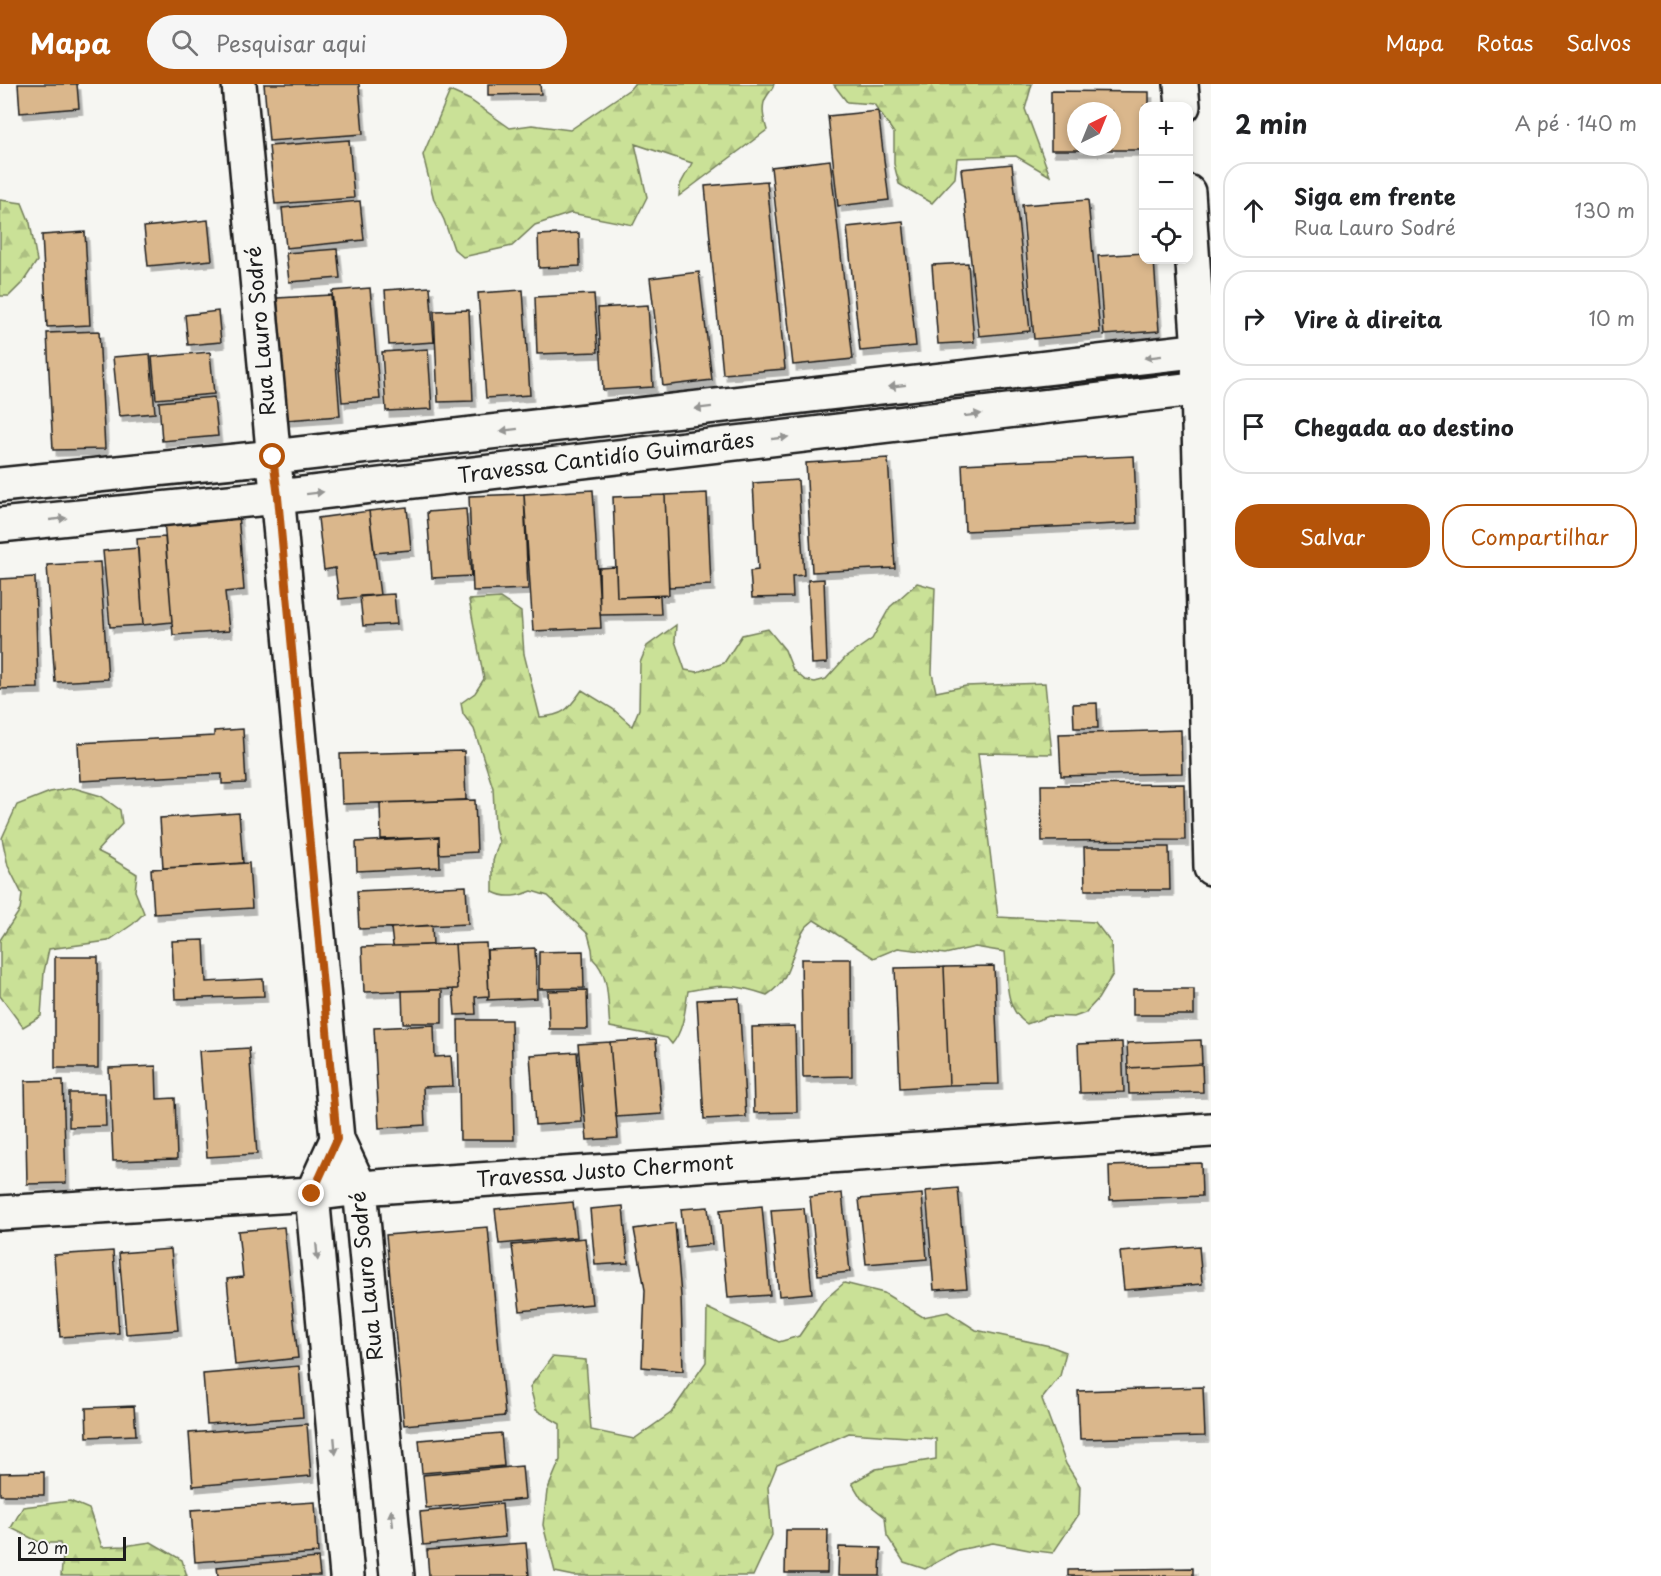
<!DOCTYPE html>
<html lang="pt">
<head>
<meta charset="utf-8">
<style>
  body { margin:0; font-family:"Playpen Sans",sans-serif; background:#f6f6f6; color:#202124 }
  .controls { position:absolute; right:18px; top:18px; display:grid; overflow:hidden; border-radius:12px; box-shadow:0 3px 9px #0003 }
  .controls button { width:54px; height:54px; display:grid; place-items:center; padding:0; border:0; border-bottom:2px solid #e0e0e0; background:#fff; color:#202124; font:30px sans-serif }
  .compass { position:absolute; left:1067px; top:18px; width:54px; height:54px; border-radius:50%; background:#fff; box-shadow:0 3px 9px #0003; rotate:43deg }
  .scale { position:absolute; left:18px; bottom:15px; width:108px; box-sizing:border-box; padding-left:6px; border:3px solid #1c1c1c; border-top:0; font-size:16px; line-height:21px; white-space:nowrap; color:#1c1c1c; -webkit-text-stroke:4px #f6f6f2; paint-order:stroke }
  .stop { position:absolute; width:18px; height:18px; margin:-14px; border:4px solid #b45309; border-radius:50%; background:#fff }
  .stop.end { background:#b45309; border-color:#fff; box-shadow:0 2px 6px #0008 }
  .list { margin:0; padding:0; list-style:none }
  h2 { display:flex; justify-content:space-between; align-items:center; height:78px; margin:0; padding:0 24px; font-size:26px }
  h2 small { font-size:20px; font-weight:400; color:#757577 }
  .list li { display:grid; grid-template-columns:39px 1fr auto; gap:18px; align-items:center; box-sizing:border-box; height:96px; margin:0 12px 12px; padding:0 12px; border:2px solid #e0e0e0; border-radius:24px }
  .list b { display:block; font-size:22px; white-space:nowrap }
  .list p { margin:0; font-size:20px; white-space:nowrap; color:#757577 }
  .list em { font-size:20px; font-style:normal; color:#757577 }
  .actions { display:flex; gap:12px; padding:18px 24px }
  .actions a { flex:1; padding:14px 0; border:2px solid #b45309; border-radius:24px; text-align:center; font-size:21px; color:#b45309 }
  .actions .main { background:#b45309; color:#fff }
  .icon { flex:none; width:33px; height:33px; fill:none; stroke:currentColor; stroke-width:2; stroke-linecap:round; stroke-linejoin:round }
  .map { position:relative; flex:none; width:1211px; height:1492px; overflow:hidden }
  header { display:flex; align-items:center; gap:36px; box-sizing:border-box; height:84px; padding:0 30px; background:#b45309; color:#fff }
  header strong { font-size:28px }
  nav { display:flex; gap:33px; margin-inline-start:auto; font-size:21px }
  .search { width:420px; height:54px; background:#f6f6f6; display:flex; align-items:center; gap:15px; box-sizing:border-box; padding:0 21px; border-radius:33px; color:#757577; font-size:22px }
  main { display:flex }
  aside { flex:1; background:#fff }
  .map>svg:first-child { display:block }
  .forest { fill:url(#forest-firs); stroke:#737e5a; stroke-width:1.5 }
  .building { fill:#dab78c; stroke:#1c1c1c; stroke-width:1.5; fill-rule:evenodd; filter:url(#shadow) }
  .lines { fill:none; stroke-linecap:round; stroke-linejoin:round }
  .minor-casing { stroke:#1c1c1c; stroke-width:38 }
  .tertiary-casing { stroke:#1c1c1c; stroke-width:38 }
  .minor { stroke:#f6f6f2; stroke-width:33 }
  .tertiary { stroke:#f6f6f2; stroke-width:33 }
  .oneway { fill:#949492 }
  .route { stroke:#b45309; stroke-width:8 }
  .labels { text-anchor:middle; stroke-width:6; stroke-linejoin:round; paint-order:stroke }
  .street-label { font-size:21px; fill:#1c1c1c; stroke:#f6f6f2 }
</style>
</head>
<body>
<header>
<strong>Mapa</strong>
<div class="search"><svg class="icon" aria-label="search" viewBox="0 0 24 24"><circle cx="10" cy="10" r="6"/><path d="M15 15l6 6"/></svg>Pesquisar aqui</div>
<nav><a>Mapa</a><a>Rotas</a><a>Salvos</a></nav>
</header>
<main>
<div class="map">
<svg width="1211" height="1492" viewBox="0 0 1211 1492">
  <defs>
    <pattern id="forest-firs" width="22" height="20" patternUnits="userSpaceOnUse" patternTransform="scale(1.5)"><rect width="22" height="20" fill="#cae197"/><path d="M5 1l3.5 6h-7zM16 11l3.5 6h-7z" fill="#adc082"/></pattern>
    <filter id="shadow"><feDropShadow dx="3.5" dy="6" stdDeviation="0" flood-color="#0004"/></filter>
  </defs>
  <rect width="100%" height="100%" fill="#f6f6f2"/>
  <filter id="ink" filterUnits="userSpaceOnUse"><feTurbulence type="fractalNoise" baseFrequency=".0167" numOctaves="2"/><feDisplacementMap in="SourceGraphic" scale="12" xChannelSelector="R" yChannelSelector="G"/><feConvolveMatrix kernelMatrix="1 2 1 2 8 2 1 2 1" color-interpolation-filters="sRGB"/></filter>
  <g filter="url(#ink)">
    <path class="forest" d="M 634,0 L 774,0 C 773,6 770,7 767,12 C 760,22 764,36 767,46 L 679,112 L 680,101 L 692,79 L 635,60 L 647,113 L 633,141 L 571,129 L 535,141 L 512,162 L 463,173 L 454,165 L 444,136 L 434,116 L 423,71 L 450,7 L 470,16 L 510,44 L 532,41 L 570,46 L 630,5 Z
      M 1032,0 L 1025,25 L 1050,92 L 1016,72 L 957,74 L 955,94 L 932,119 L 899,100 L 894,80 L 894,49 L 874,20 L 847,18 L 834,1 Z
      M 0,116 L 22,119 L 30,139 L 37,177 L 23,198 L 9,212 L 0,212 Z
      M 917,499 L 935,504 L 932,589 L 936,608 L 966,602 L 1045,599 L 1052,670 L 978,669 L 998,833 L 1095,838 L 1111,859 L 1113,890 L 1098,915 L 1085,929 L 1074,933 L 1049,932 L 1027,940 C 1003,924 1008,894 1005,868 L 975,863 L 945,870 L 898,864 L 874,874 L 814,836 C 811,839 806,842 804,846 C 789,868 794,894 767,911 C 735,900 721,900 688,907 C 685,925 684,946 672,960 L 667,954 L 610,943 C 607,920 611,892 593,875 L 592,865 L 588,850 L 548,812 L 532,807 C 519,812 506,815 493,808 L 493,777 L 499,758 L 495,743 L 493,704 L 474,645 L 463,630 L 461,619 L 475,609 L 484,595 L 469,516 L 500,514 L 521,528 L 524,570 L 540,633 C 565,632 569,624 582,606 L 613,625 L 632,642 L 639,625 L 640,579 L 647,562 L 676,541 L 675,557 L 685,586 L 697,588 L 724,579 L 742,551 L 768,545 L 785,566 L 793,586 L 805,596 L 815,598 L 826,595 L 845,574 L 872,555 L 890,523 Z
      M 74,704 L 101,712 L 120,726 L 122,740 L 97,767 L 109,773 L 137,790 L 135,807 L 144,829 L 133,840 L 108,857 L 49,865 L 44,888 L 41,932 L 23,943 L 0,912 L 0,856 L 20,826 L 22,810 L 8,782 L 2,754 L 17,721 L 50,708 Z
      M 844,1199 L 884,1209 L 923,1233 L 948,1228 L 976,1246 L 1050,1262 L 1066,1268 L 1060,1292 L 1042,1315 L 1066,1380 L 1080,1402 L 1079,1430 L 1053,1469 L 1029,1466 L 993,1459 L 958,1466 L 925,1485 L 904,1478 L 887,1452 L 885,1433 L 861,1414 L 852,1399 L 876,1385 L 936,1375 L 936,1355 L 849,1349 L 777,1381 L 768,1403 L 772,1451 L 753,1492 L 574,1492 L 555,1488 L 543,1441 L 547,1407 L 560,1376 L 560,1340 L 536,1326 L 530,1303 L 552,1273 L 586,1276 L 591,1346 L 634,1355 L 671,1329 L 706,1278 L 707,1224 L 779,1258 L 799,1252 L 823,1217 Z
      M 70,1417 L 89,1425 L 102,1463 L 124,1462 L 151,1458 L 182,1476 L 187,1492 L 61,1492 L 63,1472 L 60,1459 L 41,1459 L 11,1444 L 23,1423 Z"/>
    <path class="building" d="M 18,0 L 77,0 L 79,24 L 20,29 Z
      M 264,0 L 359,0 L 363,50 L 269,57 Z
      M 488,0 L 540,0 L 541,10 L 488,11 Z
      M 1051,7 L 1149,8 L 1149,22 L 1144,22 L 1144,66 L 1051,66 ZM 1076,27 L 1112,27 L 1112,63 L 1076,63 Z
      M 878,27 L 889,116 L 838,122 L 828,32 Z
      M 349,56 L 354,114 L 275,120 L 269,62 Z
      M 830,76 L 853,275 L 793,281 L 771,83 Z
      M 1012,80 L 1030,247 L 979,252 L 961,85 Z
      M 767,97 L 785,285 L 723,290 L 705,102 Z
      M 1088,116 L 1100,249 L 1034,255 L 1022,121 Z
      M 360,117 L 364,156 L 286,164 L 282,124 Z
      M 208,136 L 212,176 L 148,182 L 144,143 Z
      M 903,137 L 916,262 L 860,267 L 847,143 Z
      M 85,148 L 90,241 L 47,243 L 42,151 Z
      M 579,149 L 580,182 L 539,184 L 538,151 Z
      M 337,165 L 340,194 L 289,198 L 286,169 Z
      M 1144,169 L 1144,176 L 1154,176 L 1159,247 L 1104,251 L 1098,172 Z
      M 968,179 L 974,258 L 938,260 L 932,181 Z
      M 699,188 L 712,296 L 663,302 L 650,194 Z
      M 430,203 L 434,258 L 389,261 L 385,206 Z
      M 370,204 L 380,315 L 342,318 L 332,207 Z
      M 523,206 L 530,311 L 486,314 L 478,209 Z
      M 594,210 L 598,268 L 537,270 L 535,213 Z
      M 331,211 L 340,332 L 286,336 L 277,214 Z
      M 648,221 L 653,303 L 603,306 L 598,224 Z
      M 469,226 L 473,317 L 438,318 L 434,227 Z
      M 218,227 L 221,258 L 188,261 L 185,231 Z
      M 99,247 L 105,365 L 53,366 L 47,249 Z
      M 428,265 L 432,325 L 386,327 L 382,268 Z
      M 210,268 L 214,310 L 156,315 L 152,273 Z
      M 150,270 L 155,329 L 119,332 L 113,273 Z
      M 214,313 L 218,352 L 162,357 L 159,318 Z
      M 1134,372 L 1137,439 L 965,447 L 962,380 Z
      M 888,374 L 895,484 L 812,488 L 806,379 Z
      M 798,396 L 804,491 L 792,492 L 793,513 L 752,514 L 750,487 L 758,486 L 753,399 Z
      M 593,406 L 601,544 L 533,547 L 524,410 Z
      M 707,409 L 711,501 L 669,503 L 665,411 Z
      M 524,410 L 528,505 L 473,507 L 469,412 Z
      M 665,411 L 669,511 L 617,513 L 613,413 Z
      M 407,423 L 411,466 L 374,469 L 369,427 Z
      M 466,425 L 471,492 L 432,494 L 427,428 Z
      M 369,427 L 380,511 L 339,515 L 335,484 L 324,486 L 318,434 Z
      M 238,430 L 244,506 L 225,508 L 229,547 L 173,551 L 164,436 Z
      M 165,453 L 172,538 L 143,541 L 137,455 Z
      M 138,464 L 143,541 L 110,543 L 103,467 Z
      M 100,478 L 108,595 L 55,598 L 47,481 Z
      M 616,483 L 617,513 L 660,512 L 661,530 L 600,531 L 599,484 Z
      M 35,493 L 38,604 L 0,605 L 0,495 Z
      M 824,495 L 827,579 L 812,580 L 808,496 Z
      M 394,510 L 397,540 L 363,542 L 360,512 Z
      M 1097,619 L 1098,644 L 1074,644 L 1073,620 Z
      M 243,645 L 246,699 L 222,700 L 222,690 L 80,697 L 78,659 L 214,652 L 214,647 Z
      M 1181,646 L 1182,689 L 1061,692 L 1059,650 Z
      M 464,667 L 466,716 L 342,720 L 340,670 Z
      M 1184,700 L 1185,756 L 1042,757 L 1041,701 Z
      M 475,716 L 477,768 L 439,770 L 439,753 L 381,755 L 380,719 Z
      M 239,729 L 243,779 L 163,784 L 160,734 Z
      M 439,753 L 440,783 L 357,787 L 356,758 Z
      M 1084,763 L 1169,763 L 1170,806 L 1085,806 Z
      M 249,779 L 252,824 L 154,830 L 151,785 Z
      M 466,802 L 468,840 L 359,845 L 357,807 Z
      M 432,841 L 433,861 L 393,862 L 391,844 Z
      M 204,856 L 206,898 L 263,895 L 264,912 L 175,915 L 172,857 Z
      M 486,859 L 489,912 L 475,913 L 476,930 L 455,931 L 453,905 L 458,905 L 455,860 Z
      M 455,860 L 458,905 L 364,908 L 362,863 Z
      M 535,864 L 537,914 L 487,916 L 489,912 L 487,866 Z
      M 583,867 L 584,904 L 539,905 L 539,868 Z
      M 55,873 L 98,873 L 98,984 L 55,984 Z
      M 801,875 L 851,875 L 852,992 L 803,993 Z
      M 994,882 L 999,1000 L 949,1001 L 944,883 Z
      M 944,883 L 949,1001 L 900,1004 L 895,884 Z
      M 1133,905 L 1194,905 L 1194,931 L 1133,931 Z
      M 442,906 L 442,939 L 403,939 L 402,907 Z
      M 587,906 L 588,945 L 549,945 L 548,907 Z
      M 739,914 L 746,1033 L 704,1035 L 697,916 Z
      M 458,936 L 511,936 L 514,1056 L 460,1056 Z
      M 434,941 L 435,973 L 451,972 L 453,1002 L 423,1003 L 425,1041 L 379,1044 L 374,944 Z
      M 795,942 L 797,1028 L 754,1029 L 752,943 Z
      M 656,955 L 662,1030 L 616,1033 L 610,958 Z
      M 1201,956 L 1202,980 L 1128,984 L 1127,959 Z
      M 610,958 L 618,1054 L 587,1056 L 578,960 Z
      M 1122,958 L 1124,1008 L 1080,1009 L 1078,960 Z
      M 249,964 L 257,1070 L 207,1073 L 199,967 Z
      M 577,968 L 582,1038 L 535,1041 L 530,971 Z
      M 1202,980 L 1203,1008 L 1129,1010 L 1128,984 Z
      M 156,982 L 157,1015 L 175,1014 L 177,1075 L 113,1077 L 109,984 Z
      M 63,996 L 66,1099 L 27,1100 L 25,997 Z
      M 69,1009 L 105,1009 L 106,1042 L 69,1043 Z
      M 1201,1079 L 1202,1112 L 1110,1116 L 1109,1082 Z
      M 958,1104 L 967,1204 L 934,1206 L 926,1107 Z
      M 842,1109 L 850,1188 L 818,1191 L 810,1113 Z
      M 922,1110 L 927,1175 L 866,1180 L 859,1115 Z
      M 573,1118 L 577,1153 L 499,1160 L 495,1125 Z
      M 623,1122 L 628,1179 L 595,1181 L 590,1125 Z
      M 762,1122 L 770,1211 L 728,1214 L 720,1126 Z
      M 708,1123 L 712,1160 L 685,1163 L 681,1125 Z
      M 804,1124 L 812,1209 L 779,1212 L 771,1126 Z
      M 675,1139 L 681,1212 L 683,1287 L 642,1283 L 645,1206 L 634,1145 Z
      M 284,1143 L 298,1274 L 235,1281 L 227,1195 L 243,1193 L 238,1147 Z
      M 488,1143 L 505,1332 L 404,1341 L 386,1151 Z
      M 585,1154 L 592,1220 L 520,1227 L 512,1161 Z
      M 1199,1162 L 1202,1200 L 1124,1206 L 1120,1168 Z
      M 171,1165 L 178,1246 L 126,1250 L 119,1169 Z
      M 113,1167 L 119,1249 L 60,1253 L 54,1171 Z
      M 299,1282 L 303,1333 L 207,1340 L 203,1290 Z
      M 1203,1303 L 1205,1352 L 1080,1355 L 1078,1307 Z
      M 134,1322 L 136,1351 L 87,1353 L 86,1324 Z
      M 307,1340 L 311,1392 L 193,1402 L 189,1349 Z
      M 501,1349 L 504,1382 L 422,1389 L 419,1356 Z
      M 522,1382 L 525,1415 L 426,1424 L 423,1391 Z
      M 44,1388 L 44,1411 L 0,1411 L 0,1389 Z
      M 315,1418 L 318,1469 L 195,1478 L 191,1426 Z
      M 502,1420 L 505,1453 L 423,1461 L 420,1428 Z
      M 786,1446 L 828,1446 L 827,1489 L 785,1489 Z
      M 526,1459 L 529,1492 L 429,1492 L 427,1466 Z
      M 839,1463 L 881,1464 L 880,1492 L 838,1492 Z
      M 318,1474 L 320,1492 L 218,1492 L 217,1483 Z
      M 1193,1484 L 1193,1492 L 1068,1492 L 1068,1486 Z"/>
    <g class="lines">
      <defs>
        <path id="minor" d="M 239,0 L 337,1055 L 360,1104 L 397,1492
          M 0,401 L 273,373 L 1211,265
          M 0,441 L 278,413 L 1211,303
          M 337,1055 L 312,1110 L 347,1492
          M 0,1129 L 312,1110 L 360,1104 L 1211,1046"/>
        <path id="tertiary" d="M 1181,0 L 1183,22
          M 1188,108 L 1199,267 L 1198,304 L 1211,784"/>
      </defs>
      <use href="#minor" class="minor-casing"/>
      <use href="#tertiary" class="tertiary-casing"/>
      <use href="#minor" class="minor"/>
      <use href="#tertiary" class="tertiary"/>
    </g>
    <defs><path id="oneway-solid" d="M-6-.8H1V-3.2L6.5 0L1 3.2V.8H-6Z" transform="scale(1.5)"/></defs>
    <g class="oneway">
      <use href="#oneway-solid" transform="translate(1153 273) rotate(173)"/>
      <use href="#oneway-solid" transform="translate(897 302) rotate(173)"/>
      <use href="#oneway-solid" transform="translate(703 324) rotate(173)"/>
      <use href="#oneway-solid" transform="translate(973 331) rotate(-7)"/>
      <use href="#oneway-solid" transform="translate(509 346) rotate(173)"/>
      <use href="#oneway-solid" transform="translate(780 354) rotate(-7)"/>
      <use href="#oneway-solid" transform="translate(315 409) rotate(-7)"/>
      <use href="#oneway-solid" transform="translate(58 435) rotate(-6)"/>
      <use href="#oneway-solid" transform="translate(317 1168) rotate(85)"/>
      <use href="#oneway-solid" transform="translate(335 1362) rotate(85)"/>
      <use href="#oneway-solid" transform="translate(392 1434) rotate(-96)"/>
    </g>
  </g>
  <g class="lines" filter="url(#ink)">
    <path class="route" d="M 273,373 L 278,413 L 337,1055 L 312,1110"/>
  </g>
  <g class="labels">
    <g class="street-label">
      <text transform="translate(261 247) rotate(-95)" y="7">Rua Lauro Sodré</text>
      <text transform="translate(606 374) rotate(-7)" y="7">Travessa Cantidío Guimarães</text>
      <text transform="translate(605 1087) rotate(-4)" y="7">Travessa Justo Chermont</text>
      <text transform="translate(367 1192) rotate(-96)" y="7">Rua Lauro Sodré</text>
    </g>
  </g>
</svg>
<div class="controls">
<button>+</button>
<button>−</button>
<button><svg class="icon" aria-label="locate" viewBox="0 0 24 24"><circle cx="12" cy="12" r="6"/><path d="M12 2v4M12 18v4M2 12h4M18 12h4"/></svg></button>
</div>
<svg class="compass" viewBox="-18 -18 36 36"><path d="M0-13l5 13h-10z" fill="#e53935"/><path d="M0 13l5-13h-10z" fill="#757577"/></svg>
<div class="scale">20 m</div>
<div class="stop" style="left:273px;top:373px"></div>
<div class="stop end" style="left:312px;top:1110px"></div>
</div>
<aside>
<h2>2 min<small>A pé · 140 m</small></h2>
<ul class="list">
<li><svg class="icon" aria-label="ahead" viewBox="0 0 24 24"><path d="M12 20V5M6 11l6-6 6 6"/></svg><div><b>Siga em frente</b><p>Rua Lauro Sodré</p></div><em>130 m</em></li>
<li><svg class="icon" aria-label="right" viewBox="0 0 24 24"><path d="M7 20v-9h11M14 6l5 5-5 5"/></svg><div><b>Vire à direita</b></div><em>10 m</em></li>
<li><svg class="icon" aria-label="arrive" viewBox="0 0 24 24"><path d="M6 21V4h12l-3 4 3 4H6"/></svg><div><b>Chegada ao destino</b></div></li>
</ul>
<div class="actions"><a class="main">Salvar</a><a>Compartilhar</a></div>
</aside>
</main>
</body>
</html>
